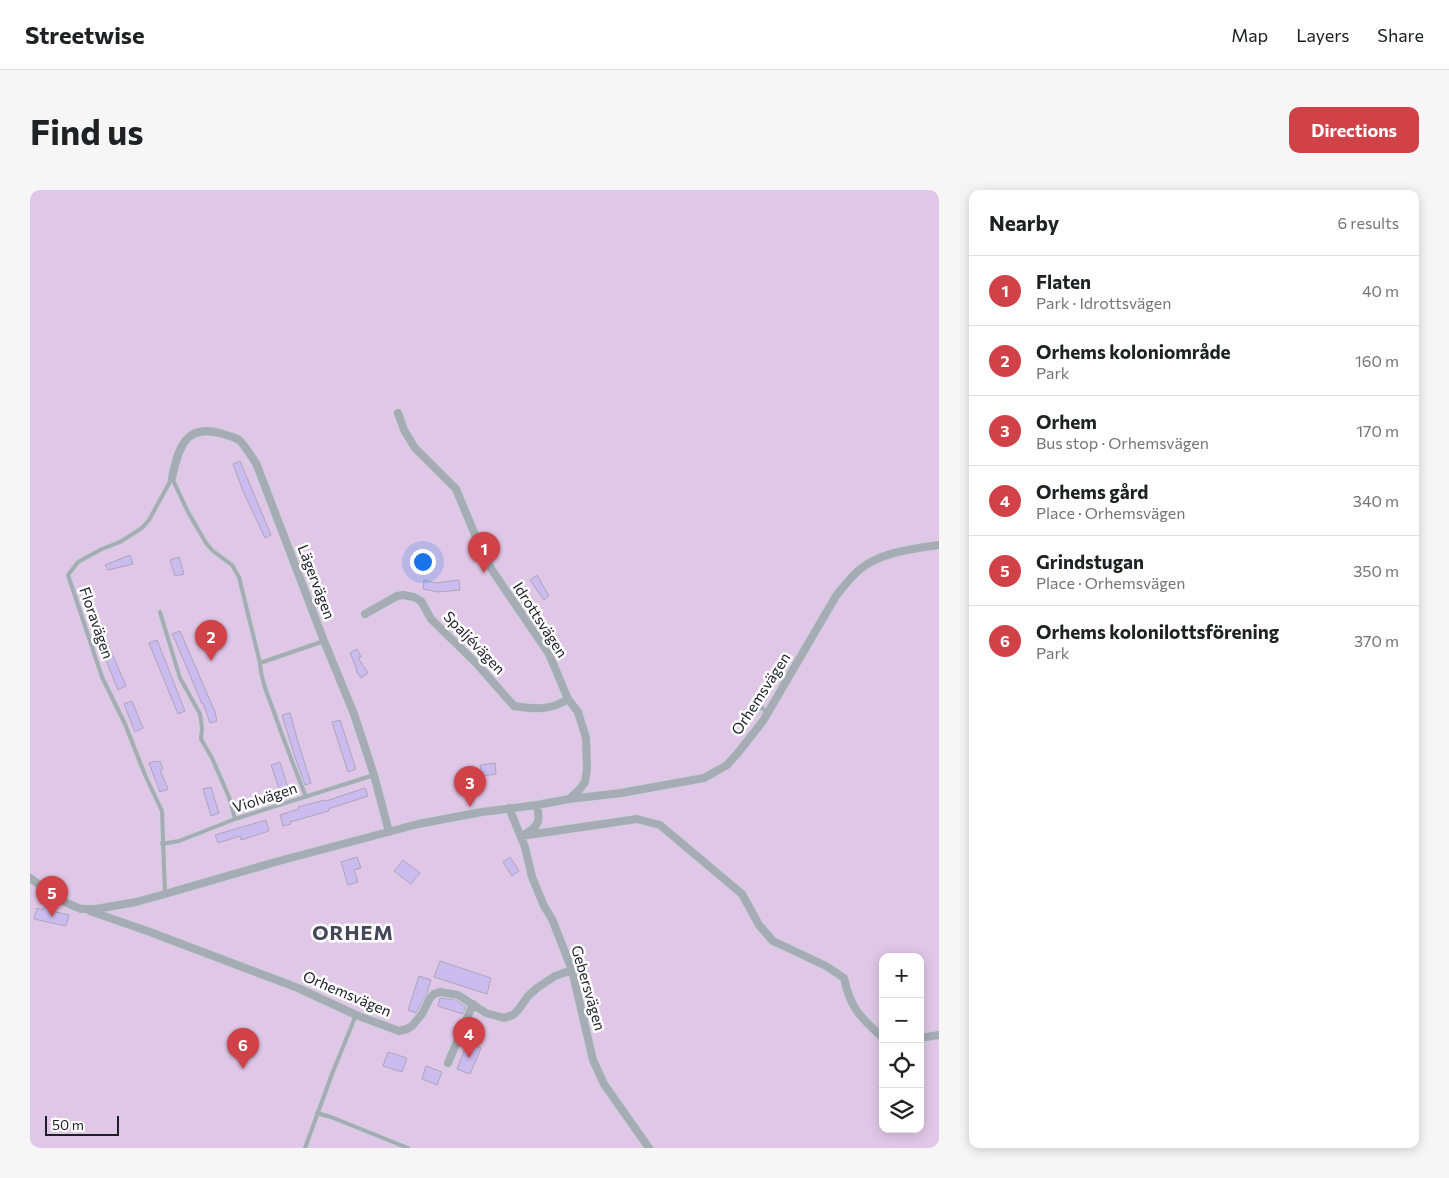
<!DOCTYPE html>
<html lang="en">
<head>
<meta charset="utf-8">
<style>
  body { margin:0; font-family:Commissioner,sans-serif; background:#f6f6f6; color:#202124 }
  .controls { position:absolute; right:15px; bottom:15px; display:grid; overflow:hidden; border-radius:10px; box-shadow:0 2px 12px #0003 }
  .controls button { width:45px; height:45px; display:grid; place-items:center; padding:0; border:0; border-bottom:1px solid #e0e0e0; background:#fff; color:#202124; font:25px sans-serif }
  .scale { position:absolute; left:15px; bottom:12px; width:74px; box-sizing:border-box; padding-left:5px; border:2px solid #1d1e26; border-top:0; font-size:14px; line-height:18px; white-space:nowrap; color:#1d1e26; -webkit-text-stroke:4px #fff; paint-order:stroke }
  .you { position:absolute; left:392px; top:371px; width:18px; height:18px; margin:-12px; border:4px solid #fff; border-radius:50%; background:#1a73e8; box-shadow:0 0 0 8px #1a73e833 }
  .badge { display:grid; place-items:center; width:32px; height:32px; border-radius:50%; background:#d14248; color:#fff; font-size:16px; font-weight:700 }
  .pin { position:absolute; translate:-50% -41px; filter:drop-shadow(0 1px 2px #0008) }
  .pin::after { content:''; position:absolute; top:26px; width:18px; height:15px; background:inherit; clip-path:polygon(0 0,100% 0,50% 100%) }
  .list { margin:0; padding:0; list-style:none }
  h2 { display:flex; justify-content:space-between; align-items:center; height:65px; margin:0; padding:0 20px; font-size:21px }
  h2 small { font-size:16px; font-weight:400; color:#757577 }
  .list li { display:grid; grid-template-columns:32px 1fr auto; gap:15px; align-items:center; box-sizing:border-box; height:70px; padding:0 20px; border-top:1px solid #e0e0e0 }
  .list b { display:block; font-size:19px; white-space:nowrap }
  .list p { margin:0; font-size:16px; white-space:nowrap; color:#757577 }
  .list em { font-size:16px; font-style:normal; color:#757577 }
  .icon { flex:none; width:28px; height:28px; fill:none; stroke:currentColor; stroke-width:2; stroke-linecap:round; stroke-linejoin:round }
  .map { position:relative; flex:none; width:909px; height:958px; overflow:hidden; border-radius:10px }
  header { display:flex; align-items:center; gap:30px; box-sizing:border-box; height:70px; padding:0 25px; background:#fff; border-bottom:1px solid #e0e0e0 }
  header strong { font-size:24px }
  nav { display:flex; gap:28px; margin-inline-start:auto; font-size:18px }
  .intro { display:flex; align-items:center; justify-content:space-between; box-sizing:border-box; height:120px; padding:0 30px }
  h1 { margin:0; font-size:35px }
  .button { padding:12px 22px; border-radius:10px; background:#d14248; color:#fff; font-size:18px; font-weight:700 }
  main { display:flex; gap:30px; padding:0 30px }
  aside { flex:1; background:#fff; border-radius:10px; box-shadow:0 2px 12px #0003 }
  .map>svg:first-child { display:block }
  .green { fill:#e0c7e7; fill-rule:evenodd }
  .building { fill:#cabcef; stroke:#aca6ba }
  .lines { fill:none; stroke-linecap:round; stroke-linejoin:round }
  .service-casing { stroke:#ced0dc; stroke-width:6 }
  .minor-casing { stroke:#ced0dc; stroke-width:10 }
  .service { stroke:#a6acb4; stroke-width:4 }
  .minor { stroke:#a6acb4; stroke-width:8 }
  .labels { text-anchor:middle; stroke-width:5; stroke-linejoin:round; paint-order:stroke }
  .street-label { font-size:15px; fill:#1d1e26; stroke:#fff }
  .district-label { font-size:20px; font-weight:bold; letter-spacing:1px; fill:#444757; stroke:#fff }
</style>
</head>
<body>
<header>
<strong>Streetwise</strong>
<nav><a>Map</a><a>Layers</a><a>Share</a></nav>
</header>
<div class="intro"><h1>Find us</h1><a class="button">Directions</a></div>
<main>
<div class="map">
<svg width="909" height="958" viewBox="0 0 909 958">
  <rect width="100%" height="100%" fill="#f0f2ff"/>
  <path class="green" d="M 0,0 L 909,0 L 909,958 L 0,958 ZM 853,767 L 890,767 L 890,939 L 853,939 Z"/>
  <path class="building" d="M 210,271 L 241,345 L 235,348 L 213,301 L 203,274 Z
    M 100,365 L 103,374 L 78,380 L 75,375 Z
    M 149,367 L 154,384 L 145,386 L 140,370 Z
    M 507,385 L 519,406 L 514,410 L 500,390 Z
    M 394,390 L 406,393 L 429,390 L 430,400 L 408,402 L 393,399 Z
    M 150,441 L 185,522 L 187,531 L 180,533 L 173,513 L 172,514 L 146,452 L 142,444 Z
    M 75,447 L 96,496 L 88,500 L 68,450 Z
    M 127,450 L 155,521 L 148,524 L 119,453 Z
    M 327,459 L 331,467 L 328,468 L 338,483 L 331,488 L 326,481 L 327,480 L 320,463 Z
    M 102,511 L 113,538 L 105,542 L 94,514 Z
    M 260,523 L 268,552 L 281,593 L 275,595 L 265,567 L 252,525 Z
    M 310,530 L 326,579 L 318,582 L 302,532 Z
    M 126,571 L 127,572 L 130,571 L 133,579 L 130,580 L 138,599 L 130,602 L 119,573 Z
    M 250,572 L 259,601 L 251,604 L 241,575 Z
    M 465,573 L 466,584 L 452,586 L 450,575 Z
    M 181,597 L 189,623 L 181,626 L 173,599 Z
    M 335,598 L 338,606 L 298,619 L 299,621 L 260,632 L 261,634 L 253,636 L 250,625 L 269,619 L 268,617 L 295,610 L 296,611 Z
    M 236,630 L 239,641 L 211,650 L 210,646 L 188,653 L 185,645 Z
    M 327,667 L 331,678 L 324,680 L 328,692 L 318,695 L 311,672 Z
    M 480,667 L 489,681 L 482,686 L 473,672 Z
    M 373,670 L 390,683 L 381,694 L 364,681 Z
    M 14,717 L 22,718 L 22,721 L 39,725 L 36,736 L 4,729 L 7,718 L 13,720 Z
    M 410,771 L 461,788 L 457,804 L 404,787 Z
    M 389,786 L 401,790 L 397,803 L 386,823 L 378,820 Z
    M 410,808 L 426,810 L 436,817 L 433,824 L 408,816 Z
    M 437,853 L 451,858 L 440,884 L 427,879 Z
    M 358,862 L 377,868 L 372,882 L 353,876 Z
    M 396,876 L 412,882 L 407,895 L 392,889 Z"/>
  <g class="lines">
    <defs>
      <path id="service" d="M 130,422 L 150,488 L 170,524 L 172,538 L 171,549 L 182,568 L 199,607 L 205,629
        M 230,473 L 294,451
        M 717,529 L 731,517 L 738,523
        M 132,654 L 149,651 L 205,629 L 344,585
        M 135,704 L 132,621 L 115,585 L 95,534 L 72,487 L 38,385 L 48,372 L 72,359 L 90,352 L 112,338 L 119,330 L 142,288 L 158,322 L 176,353 L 183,361 L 202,375 L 209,387 L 230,473 C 231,490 238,506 244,522 C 254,551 265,579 276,607
        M 287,923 L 301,927 L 378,958
        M 275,958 L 302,884 L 326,825"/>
      <path id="minor" d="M 368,223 L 374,240 L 385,258 L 426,299 L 451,359 L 462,380 L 519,464 L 538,509 L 548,522 L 556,548 L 557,579 L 555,592 L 549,600 L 539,609
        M 142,288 C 148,259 155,232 193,244 C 198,246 206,247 210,251 C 216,257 221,266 226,273 L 294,451 L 324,524 L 344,585 L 359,642
        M 335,424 L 367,406 L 373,405 L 384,407 L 391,411 L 401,429 L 447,474 L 484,516 C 504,519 520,521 538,509
        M 479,618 L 495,657 L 502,687 L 514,716 L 522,729 L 542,780 L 563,870 L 574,894 L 619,958
        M 495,644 C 510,636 510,630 507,615
        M 491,646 L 607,629 L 630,635 L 712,704 L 729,735 L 743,751 L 796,776 L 814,788 C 820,818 831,828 853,848
        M 0,688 L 28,708 L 39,714 L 51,719 L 66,719 L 106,712 L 135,704 L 249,671 L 388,634 L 452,622 L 507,615 L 539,609 L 591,603 L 674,588 L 697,575 L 707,564 L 733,531 L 806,406 C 813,397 820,388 829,380 C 851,362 882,359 909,355
        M 60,721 L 120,742 L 268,798 L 326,825 L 369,841 L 377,839 L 382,836 L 392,824 L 400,808 L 404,804 L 410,802 L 428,805 L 456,823 L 474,828 L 483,825 L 489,819 L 498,806 L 507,798 L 525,786 L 542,780
        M 890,848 L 909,845
        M 418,873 L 443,814"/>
    </defs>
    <use href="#service" class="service-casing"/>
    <use href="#minor" class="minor-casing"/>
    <use href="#service" class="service"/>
    <use href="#minor" class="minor"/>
  </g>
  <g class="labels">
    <g class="street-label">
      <text transform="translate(286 392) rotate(69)" y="5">Lägervägen</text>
      <text transform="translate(510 430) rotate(57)" y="5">Idrottsvägen</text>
      <text transform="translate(66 433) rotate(71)" y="5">Floravägen</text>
      <text transform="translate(444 453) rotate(46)" y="5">Spaljévägen</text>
      <text transform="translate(731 504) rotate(-57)" y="5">Orhemsvägen</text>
      <text transform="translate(235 608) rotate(-18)" y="5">Violvägen</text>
      <text transform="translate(558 798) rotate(74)" y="5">Gebersvägen</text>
      <text transform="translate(317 804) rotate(23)" y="5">Orhemsvägen</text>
    </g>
    <g class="district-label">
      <text x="323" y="750">ORHEM</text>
    </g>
  </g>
</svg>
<div class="controls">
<button>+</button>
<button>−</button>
<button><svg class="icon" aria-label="locate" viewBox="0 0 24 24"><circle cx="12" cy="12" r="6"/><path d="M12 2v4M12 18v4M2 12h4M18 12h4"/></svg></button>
<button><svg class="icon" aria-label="layers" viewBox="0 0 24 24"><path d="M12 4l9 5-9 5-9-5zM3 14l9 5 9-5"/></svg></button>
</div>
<div class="scale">50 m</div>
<div class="you"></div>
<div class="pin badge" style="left:454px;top:383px">1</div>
<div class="pin badge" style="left:181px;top:471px">2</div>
<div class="pin badge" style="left:440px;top:617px">3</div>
<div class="pin badge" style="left:439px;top:868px">4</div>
<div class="pin badge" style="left:22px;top:727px">5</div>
<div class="pin badge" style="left:213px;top:879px">6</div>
</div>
<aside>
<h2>Nearby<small>6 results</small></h2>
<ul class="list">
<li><span class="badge">1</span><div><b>Flaten</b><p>Park · Idrottsvägen</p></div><em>40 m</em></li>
<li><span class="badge">2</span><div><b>Orhems koloniområde</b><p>Park</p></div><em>160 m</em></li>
<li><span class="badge">3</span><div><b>Orhem</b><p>Bus stop · Orhemsvägen</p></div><em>170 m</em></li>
<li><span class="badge">4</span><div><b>Orhems gård</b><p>Place · Orhemsvägen</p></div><em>340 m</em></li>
<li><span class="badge">5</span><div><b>Grindstugan</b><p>Place · Orhemsvägen</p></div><em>350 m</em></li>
<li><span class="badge">6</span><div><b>Orhems kolonilottsförening</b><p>Park</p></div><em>370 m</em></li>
</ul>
</aside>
</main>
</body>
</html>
